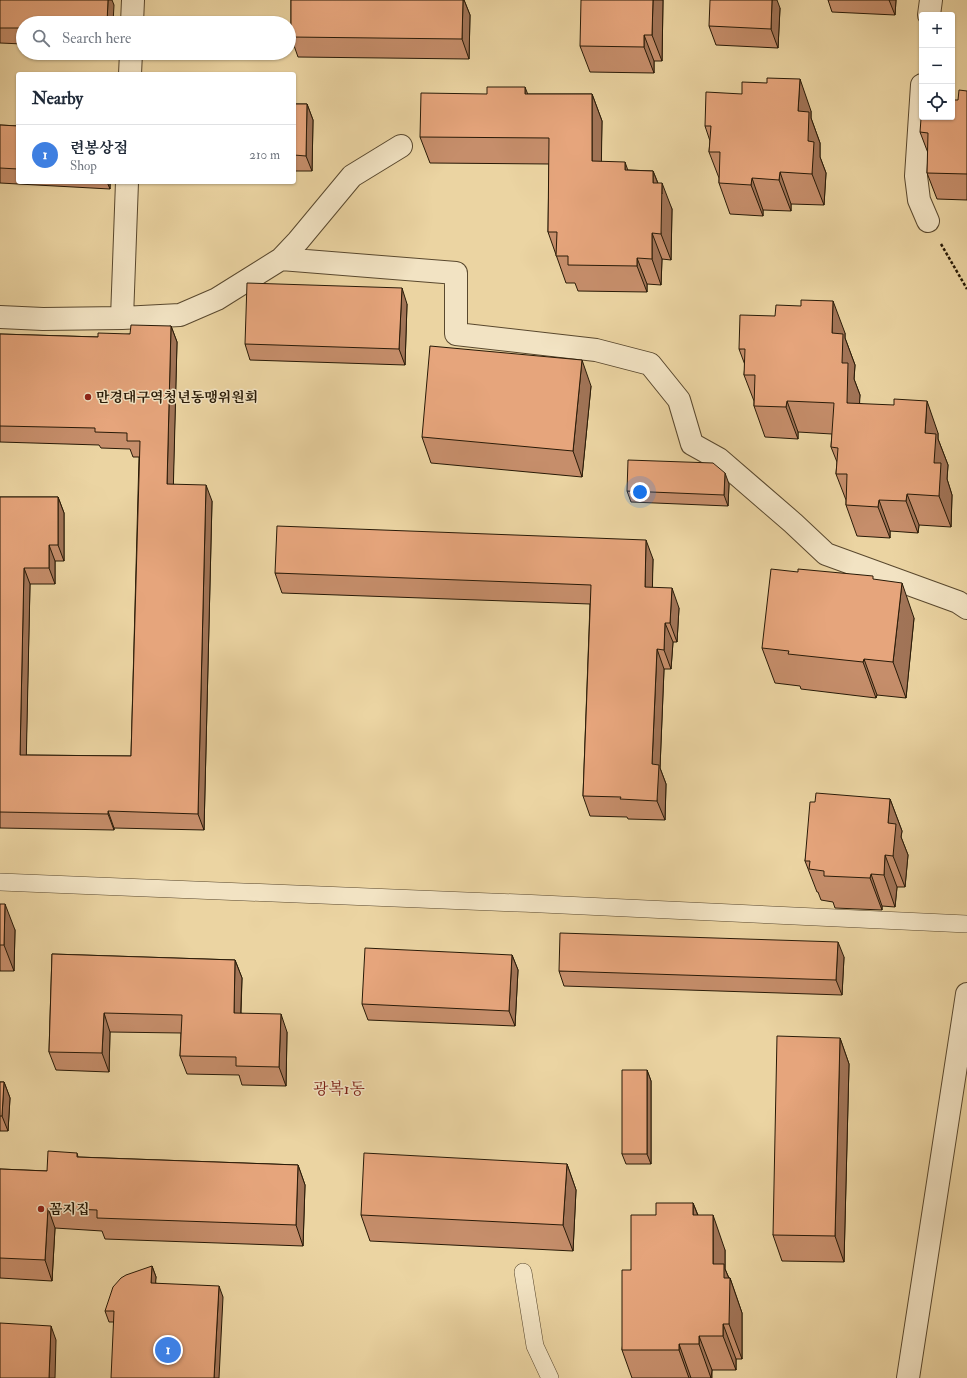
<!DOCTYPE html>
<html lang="en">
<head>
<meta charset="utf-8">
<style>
  body { margin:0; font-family:"IM FELL Double Pica","Noto Serif KR",serif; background:#f2f2f3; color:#1f2937 }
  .controls { position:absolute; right:12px; top:12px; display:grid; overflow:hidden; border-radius:4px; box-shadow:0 1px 3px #0004 }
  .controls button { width:36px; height:36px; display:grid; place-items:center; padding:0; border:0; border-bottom:1px solid #e0e1e3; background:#fff; color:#1f2937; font:20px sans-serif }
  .you { position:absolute; left:640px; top:492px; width:14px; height:14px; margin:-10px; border:3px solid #fff; border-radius:50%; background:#1a73e8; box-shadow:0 0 0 6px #1a73e833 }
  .badge { display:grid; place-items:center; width:26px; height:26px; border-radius:50%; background:#8f2418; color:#fff; font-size:13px; font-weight:700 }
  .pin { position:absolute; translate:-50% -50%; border:2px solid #fff; box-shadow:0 1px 4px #0006 }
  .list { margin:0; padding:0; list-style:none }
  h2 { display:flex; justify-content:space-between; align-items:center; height:52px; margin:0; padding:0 16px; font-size:17px }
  h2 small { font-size:13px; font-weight:400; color:#747a83 }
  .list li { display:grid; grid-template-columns:26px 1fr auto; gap:12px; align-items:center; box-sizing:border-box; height:60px; padding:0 16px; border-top:1px solid #e0e1e3 }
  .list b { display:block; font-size:15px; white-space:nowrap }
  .list p { margin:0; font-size:13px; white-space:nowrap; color:#747a83 }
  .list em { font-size:13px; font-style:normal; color:#747a83 }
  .icon { flex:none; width:22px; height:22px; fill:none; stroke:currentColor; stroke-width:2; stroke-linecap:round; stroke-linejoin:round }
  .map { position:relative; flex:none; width:967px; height:1378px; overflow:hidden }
  .search { position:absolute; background:#fff; box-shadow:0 1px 3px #0004; left:16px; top:16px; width:280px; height:44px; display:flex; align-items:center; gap:10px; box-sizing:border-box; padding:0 14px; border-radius:22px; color:#747a83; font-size:15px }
  .panel { position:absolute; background:#fff; box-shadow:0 1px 3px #0004; left:16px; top:72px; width:280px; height:112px; border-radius:4px }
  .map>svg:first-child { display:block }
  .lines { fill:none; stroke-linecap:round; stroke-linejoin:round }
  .service-casing { stroke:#59482e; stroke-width:18 }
  .minor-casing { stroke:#59482e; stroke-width:24 }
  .tertiary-casing { stroke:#59482e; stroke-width:24 }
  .path { stroke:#281a07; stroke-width:2.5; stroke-dasharray:3 2; stroke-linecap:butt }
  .service { stroke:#f2e3c3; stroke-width:17 }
  .minor { stroke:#f2e3c3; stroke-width:22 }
  .tertiary { stroke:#f2e3c3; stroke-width:22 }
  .wall { fill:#c68e6b; stroke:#281a07 }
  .shaded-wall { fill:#a17457; stroke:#281a07 }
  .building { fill:#e6a57c; stroke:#281a07 }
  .poi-dot { fill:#8f2418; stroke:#f2e3c3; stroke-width:1.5 }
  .labels { text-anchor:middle; stroke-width:3; stroke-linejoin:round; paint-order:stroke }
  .poi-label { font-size:14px; font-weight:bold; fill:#281a07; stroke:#f2e3c3; text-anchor:start }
  .quarter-label { font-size:16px; fill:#7a1f14; stroke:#f2e3c3 }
</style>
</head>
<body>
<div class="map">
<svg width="967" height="1378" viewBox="0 0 967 1378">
  <rect width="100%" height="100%" fill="#ebd4a2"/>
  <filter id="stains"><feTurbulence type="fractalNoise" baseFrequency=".005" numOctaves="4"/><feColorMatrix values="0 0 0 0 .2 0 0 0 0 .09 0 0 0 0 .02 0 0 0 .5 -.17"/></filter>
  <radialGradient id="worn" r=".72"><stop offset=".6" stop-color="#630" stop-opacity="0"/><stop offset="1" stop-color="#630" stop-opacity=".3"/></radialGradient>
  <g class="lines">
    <defs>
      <path id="service" d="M 0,882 C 322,894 645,908 967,924
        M 523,1272 L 535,1346 L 550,1378"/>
      <path id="minor" d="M 929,15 L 931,0
        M 132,23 L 133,0
        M 130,74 L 131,53
        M 922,85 L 916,176 L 919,200 L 928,221
        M 281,259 L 456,273 L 456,334 L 596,350 L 650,364 L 679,400 L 692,444 L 719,459 L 793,523 L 826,554 L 958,602 L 967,608
        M 0,317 L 43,319 L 122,318 L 180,315 L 217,299 L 281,259 L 298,241 L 352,176 L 401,146
        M 122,318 L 127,182"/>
      <path id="tertiary" d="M 908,1378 L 967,994"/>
    </defs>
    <use href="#service" class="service-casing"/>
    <use href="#minor" class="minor-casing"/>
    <use href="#tertiary" class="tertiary-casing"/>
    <path class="path" d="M 941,244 L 967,289"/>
    <use href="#service" class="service"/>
    <use href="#minor" class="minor"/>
    <use href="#tertiary" class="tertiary"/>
  </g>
  <path class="wall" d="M 0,0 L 114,5 L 23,23 L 23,44 L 0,43 Z
    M 291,0 L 464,0 L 470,15 L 469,59 L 298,57 L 291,37 Z
    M 663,0 L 662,61 L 654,61 L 654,73 L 590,72 L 580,46 Z
    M 828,0 L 896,0 L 895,15 L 832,12 Z
    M 780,8 L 778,48 L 716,45 L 709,26 Z
    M 967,91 L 967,200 L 937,199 L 927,173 L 928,153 L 920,132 L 958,100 Z
    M 528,94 L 592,94 L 602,121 L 601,162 L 628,170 L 653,171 L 658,183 L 672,209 L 671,260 L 662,259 L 661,285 L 647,284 L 647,292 L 578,291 L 575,283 L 566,283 L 548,232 L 549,164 L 430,163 L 420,137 Z
    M 742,94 L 811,111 L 811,118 L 820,143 L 820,157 L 826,173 L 824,205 L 791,204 L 791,211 L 763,210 L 763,216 L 730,214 L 719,183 L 719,178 L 709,152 L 710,141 L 705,126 Z
    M 294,104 L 307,104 L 313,120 L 312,171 L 294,171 Z
    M 0,125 L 18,126 L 18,182 L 110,182 L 110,189 L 0,183 Z
    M 407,304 L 405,365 L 250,360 L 245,344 Z
    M 171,326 L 177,342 L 173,484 L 212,501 L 204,830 L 114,828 L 114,830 L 0,828 L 0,497 L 58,497 L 64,513 L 64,561 L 55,561 L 55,584 L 30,584 L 26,755 L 131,756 L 139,457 L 133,457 L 130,449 L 101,448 L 99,445 L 0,442 L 0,334 L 98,337 L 130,334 Z
    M 845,333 L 845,338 L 855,365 L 854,379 L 860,395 L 859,403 L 938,433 L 938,439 L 948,465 L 947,479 L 952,495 L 951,527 L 919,525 L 918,533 L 890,531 L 890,538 L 857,536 L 846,505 L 846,500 L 836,474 L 837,462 L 831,447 L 832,434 L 798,432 L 798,439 L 765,437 L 754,406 L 754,401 L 744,375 L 745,365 L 739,349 Z
    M 591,386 L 582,477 L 431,463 L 422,437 Z
    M 729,484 L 728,506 L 631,502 L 627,491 Z
    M 653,559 L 652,588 L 679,608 L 677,642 L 673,642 L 671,669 L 664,669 L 660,768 L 666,784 L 665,820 L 628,819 L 627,817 L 590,816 L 583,796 L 590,604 L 282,593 L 275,573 Z
    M 874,580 L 914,618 L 906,698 L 877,695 L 876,698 L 801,689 L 800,686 L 775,683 L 762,648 Z
    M 890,799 L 902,831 L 901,837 L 908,855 L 905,887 L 897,887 L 895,907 L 882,906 L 882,910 L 835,908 L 833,902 L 821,900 L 818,892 L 817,892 L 805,861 L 815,802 Z
    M 0,904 L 15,930 L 14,971 L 0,971 Z
    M 52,954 L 235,960 L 242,978 L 241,1013 L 287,1032 L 286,1086 L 242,1085 L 239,1075 L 187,1074 L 180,1056 L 181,1033 L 110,1032 L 109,1072 L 56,1070 L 49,1052 Z
    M 512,955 L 518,970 L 515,1026 L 368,1020 L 362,1004 Z
    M 844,957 L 842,995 L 564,986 L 559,971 Z
    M 840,1038 L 849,1064 L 844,1262 L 782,1261 L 773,1235 Z
    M 647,1070 L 651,1081 L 651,1164 L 626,1164 L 622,1154 Z
    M 0,1082 L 4,1082 L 10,1098 L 8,1131 L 0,1131 Z
    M 77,1153 L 78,1157 L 298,1165 L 305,1185 L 303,1246 L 105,1239 L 102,1231 L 55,1228 L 52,1281 L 0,1278 L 0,1169 L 47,1171 Z
    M 567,1164 L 576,1190 L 573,1251 L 370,1241 L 361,1215 Z
    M 693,1203 L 698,1215 L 725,1250 L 725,1269 L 729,1278 L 730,1278 L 742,1313 L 742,1359 L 736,1359 L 736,1370 L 712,1370 L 712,1378 L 632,1378 L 622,1350 L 631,1270 L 656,1215 Z
    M 152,1266 L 156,1277 L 155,1283 L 223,1297 L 114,1322 L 109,1322 L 105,1311 Z"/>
  <path class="shaded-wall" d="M 108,0 L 112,0 L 114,5 L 113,23 L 107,23 Z
    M 463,0 L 464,0 L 470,15 L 469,59 L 462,39 Z
    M 653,0 L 663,0 L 662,61 L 652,35 Z
    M 772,0 L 777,0 L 780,8 L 778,48 L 771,29 Z
    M 889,0 L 896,0 L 895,15 Z
    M 644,35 L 654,61 L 654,73 L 644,47 Z
    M 800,79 L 811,111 L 811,118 L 820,143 L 820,157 L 826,173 L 824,205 L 812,174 L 808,141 L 798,111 Z
    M 525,87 L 535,113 L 525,94 Z
    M 592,94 L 602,121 L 601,188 L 592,161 Z
    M 307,104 L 313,120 L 312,171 L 306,156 Z
    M 625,162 L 634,188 L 625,170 Z
    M 653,171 L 662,194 L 662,183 L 672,209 L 671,260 L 661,234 L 653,183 Z
    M 780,172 L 791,204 L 791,211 L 779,180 Z
    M 752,178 L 763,210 L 763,216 L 751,185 Z
    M 107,182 L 110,182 L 110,189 Z
    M 652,233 L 662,259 L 661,285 L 652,259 Z
    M 637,258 L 647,284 L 647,292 L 637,266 Z
    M 402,288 L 407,304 L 405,365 L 399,349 Z
    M 833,301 L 845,333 L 845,338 L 855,365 L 854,379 L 860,395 L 858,434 L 847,403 L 832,333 Z
    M 171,326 L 177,342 L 173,500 L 167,484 Z
    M 582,360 L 591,386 L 582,477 L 573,451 Z
    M 787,401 L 798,432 L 798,439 L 786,407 Z
    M 927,401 L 938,433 L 938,439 L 948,465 L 947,479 L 952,495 L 951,527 L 939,496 L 934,463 L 925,433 Z
    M 725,473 L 729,484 L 728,506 L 724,495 Z
    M 206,485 L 212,501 L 204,830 L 198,814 Z
    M 907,494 L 919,525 L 918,533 L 906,501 Z
    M 58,497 L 64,513 L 64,561 L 58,545 Z
    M 879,500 L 890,531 L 890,538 L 878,507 Z
    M 646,540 L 653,559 L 652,607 L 645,587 Z
    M 49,545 L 55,561 L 55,584 L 49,568 Z
    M 24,568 L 30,584 L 26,771 L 20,755 Z
    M 902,583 L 914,618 L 906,698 L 893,662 Z
    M 672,588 L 679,608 L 677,642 L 670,623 Z
    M 665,623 L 673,642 L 671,669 L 664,650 Z
    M 657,649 L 664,669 L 660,768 L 666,784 L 665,820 L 657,801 L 652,764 Z
    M 864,659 L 877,695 L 876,698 L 863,662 Z
    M 890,799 L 902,831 L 901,837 L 908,855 L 905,887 L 893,856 L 888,823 Z
    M 108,811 L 114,828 L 114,830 L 108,814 Z
    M 885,855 L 897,887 L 895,907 L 884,875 Z
    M 871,874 L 882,906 L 882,910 L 870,878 Z
    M 5,904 L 15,930 L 14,971 L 4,945 Z
    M 838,942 L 844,957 L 842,995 L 836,980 Z
    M 512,955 L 518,970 L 515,1026 L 509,1011 Z
    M 235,960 L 242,978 L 240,1031 L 234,1013 Z
    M 104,1013 L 110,1032 L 109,1072 L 102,1053 Z
    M 281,1014 L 287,1032 L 286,1086 L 279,1067 Z
    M 840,1038 L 849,1064 L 844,1262 L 835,1236 Z
    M 647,1070 L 651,1081 L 651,1164 L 647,1154 Z
    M 4,1082 L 10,1098 L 8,1131 L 2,1116 Z
    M 567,1164 L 576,1190 L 573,1251 L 563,1225 Z
    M 298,1165 L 305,1185 L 303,1246 L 296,1225 Z
    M 693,1203 L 706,1237 L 693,1215 Z
    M 48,1208 L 55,1228 L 52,1281 L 45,1260 Z
    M 713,1215 L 725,1250 L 725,1269 L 730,1281 L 730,1278 L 742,1313 L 742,1359 L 729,1324 L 713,1264 Z
    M 152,1266 L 156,1277 L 155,1294 L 151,1283 Z
    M 219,1286 L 223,1297 L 219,1378 L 214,1378 Z
    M 723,1324 L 736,1359 L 736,1370 L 723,1336 Z
    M 51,1326 L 56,1340 L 55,1378 L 49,1378 Z
    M 699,1336 L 712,1370 L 711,1378 L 699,1344 Z
    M 679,1344 L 691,1378 L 689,1378 L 679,1350 Z"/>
  <path class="building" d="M 0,0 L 108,0 L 107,23 L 23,23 L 23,28 L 0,28 Z
    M 291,0 L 463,0 L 462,39 L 291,37 Z
    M 581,0 L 653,0 L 652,35 L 644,35 L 644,47 L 580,46 Z
    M 710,0 L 772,0 L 771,29 L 709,26 Z
    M 767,78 L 800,79 L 798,111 L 809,112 L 808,141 L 814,142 L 812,174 L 780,172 L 779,180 L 752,178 L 751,185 L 719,183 L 720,152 L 709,152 L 711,126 L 705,126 L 706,92 L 742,94 L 742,82 L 767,83 Z
    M 487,87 L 525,87 L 525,94 L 592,94 L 592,161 L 625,162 L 625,170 L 653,171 L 653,183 L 662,183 L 661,234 L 652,233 L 652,259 L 637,258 L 637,266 L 568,265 L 568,256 L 556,256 L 557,232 L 548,232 L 549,138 L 420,137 L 421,93 L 487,94 Z
    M 959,90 L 967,91 L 967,174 L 927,173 L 928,133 L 920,132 L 922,106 L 922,117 L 952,117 L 952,100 L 958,100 Z
    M 294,104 L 307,104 L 306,156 L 294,155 Z
    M 0,125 L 18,126 L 18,169 L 0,168 Z
    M 247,283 L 402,288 L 399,349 L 245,344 Z
    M 801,300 L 833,301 L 832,333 L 843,334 L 842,363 L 848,363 L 847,403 L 894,405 L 894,399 L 927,401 L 925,433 L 936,434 L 934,463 L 941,463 L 939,496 L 907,494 L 906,501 L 879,500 L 878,507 L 846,505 L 847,474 L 836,474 L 838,448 L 831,447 L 834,403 L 787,401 L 786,407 L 754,406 L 755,375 L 744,375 L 745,349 L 739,349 L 740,315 L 775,316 L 776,305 L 801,306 Z
    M 131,325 L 171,326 L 167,484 L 206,485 L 198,814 L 108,811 L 108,814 L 0,812 L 0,497 L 58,497 L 58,545 L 49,545 L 49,568 L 24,568 L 20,755 L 131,756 L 140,441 L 127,441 L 127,433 L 95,432 L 95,428 L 0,426 L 0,334 L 98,337 L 98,333 L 130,334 Z
    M 430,346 L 582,360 L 573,451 L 422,437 Z
    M 628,460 L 713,463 L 725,473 L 724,495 L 627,491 Z
    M 277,526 L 646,540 L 645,587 L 672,588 L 670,623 L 665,623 L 664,650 L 657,649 L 652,764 L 659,765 L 657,801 L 620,799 L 621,797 L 583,796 L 591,585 L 275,573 Z
    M 771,569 L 798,572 L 798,569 L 873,576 L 873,579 L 902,583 L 893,662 L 864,659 L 863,662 L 788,654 L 789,651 L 762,648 Z
    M 816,793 L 890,799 L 888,823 L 896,824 L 893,856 L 885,855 L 884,875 L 871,874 L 870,878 L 824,876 L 824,871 L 809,869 L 810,861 L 805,861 L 810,802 L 815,802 Z
    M 0,904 L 5,904 L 4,945 L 0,945 Z
    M 560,933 L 838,942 L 836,980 L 559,971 Z
    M 365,948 L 512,955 L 509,1011 L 362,1004 Z
    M 52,954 L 235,960 L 234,1013 L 281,1014 L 279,1067 L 236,1066 L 236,1057 L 180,1056 L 182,1015 L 104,1013 L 102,1053 L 49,1052 Z
    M 777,1036 L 840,1038 L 835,1236 L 773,1235 Z
    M 622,1070 L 647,1070 L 647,1154 L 622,1154 Z
    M 0,1082 L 4,1082 L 2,1116 L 0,1116 Z
    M 48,1151 L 77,1153 L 77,1157 L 298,1165 L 296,1225 L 97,1218 L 97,1210 L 48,1208 L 45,1260 L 0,1258 L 0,1169 L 47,1171 Z
    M 364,1153 L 567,1164 L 563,1225 L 361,1215 Z
    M 656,1203 L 693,1203 L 693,1215 L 713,1215 L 713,1264 L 724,1264 L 724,1278 L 730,1278 L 729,1324 L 723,1324 L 723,1336 L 699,1336 L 699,1344 L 679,1344 L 679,1350 L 622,1350 L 622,1270 L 631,1270 L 631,1215 L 656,1215 Z
    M 152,1266 L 151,1283 L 219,1286 L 214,1378 L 111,1378 L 114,1311 L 105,1311 L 113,1287 L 121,1278 L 126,1275 Z
    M 0,1323 L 51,1326 L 49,1378 L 0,1378 Z"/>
  <g class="poi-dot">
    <circle cx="88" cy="397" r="4"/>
    <circle cx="41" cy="1209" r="4"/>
  </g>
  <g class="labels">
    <g class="poi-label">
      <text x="96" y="402">만경대구역청년동맹위원회</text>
      <text x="49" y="1214">꼼지집</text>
    </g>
    <g class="quarter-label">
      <text x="339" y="1094">광복1동</text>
    </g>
  </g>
  <rect width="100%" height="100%" filter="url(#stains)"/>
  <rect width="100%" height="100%" fill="url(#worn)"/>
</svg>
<div class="controls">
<button>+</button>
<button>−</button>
<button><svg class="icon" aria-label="locate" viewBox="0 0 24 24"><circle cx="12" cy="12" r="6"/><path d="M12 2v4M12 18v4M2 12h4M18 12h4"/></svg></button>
</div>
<div class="you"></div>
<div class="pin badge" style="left:168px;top:1350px;background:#3f7fe0">1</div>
<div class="search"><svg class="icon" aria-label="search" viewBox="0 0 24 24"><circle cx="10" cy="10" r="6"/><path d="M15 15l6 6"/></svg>Search here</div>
<section class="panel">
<h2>Nearby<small></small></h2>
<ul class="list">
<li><span class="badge" style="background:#3f7fe0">1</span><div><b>련봉상점</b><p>Shop</p></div><em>210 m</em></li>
</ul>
</section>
</div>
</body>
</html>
